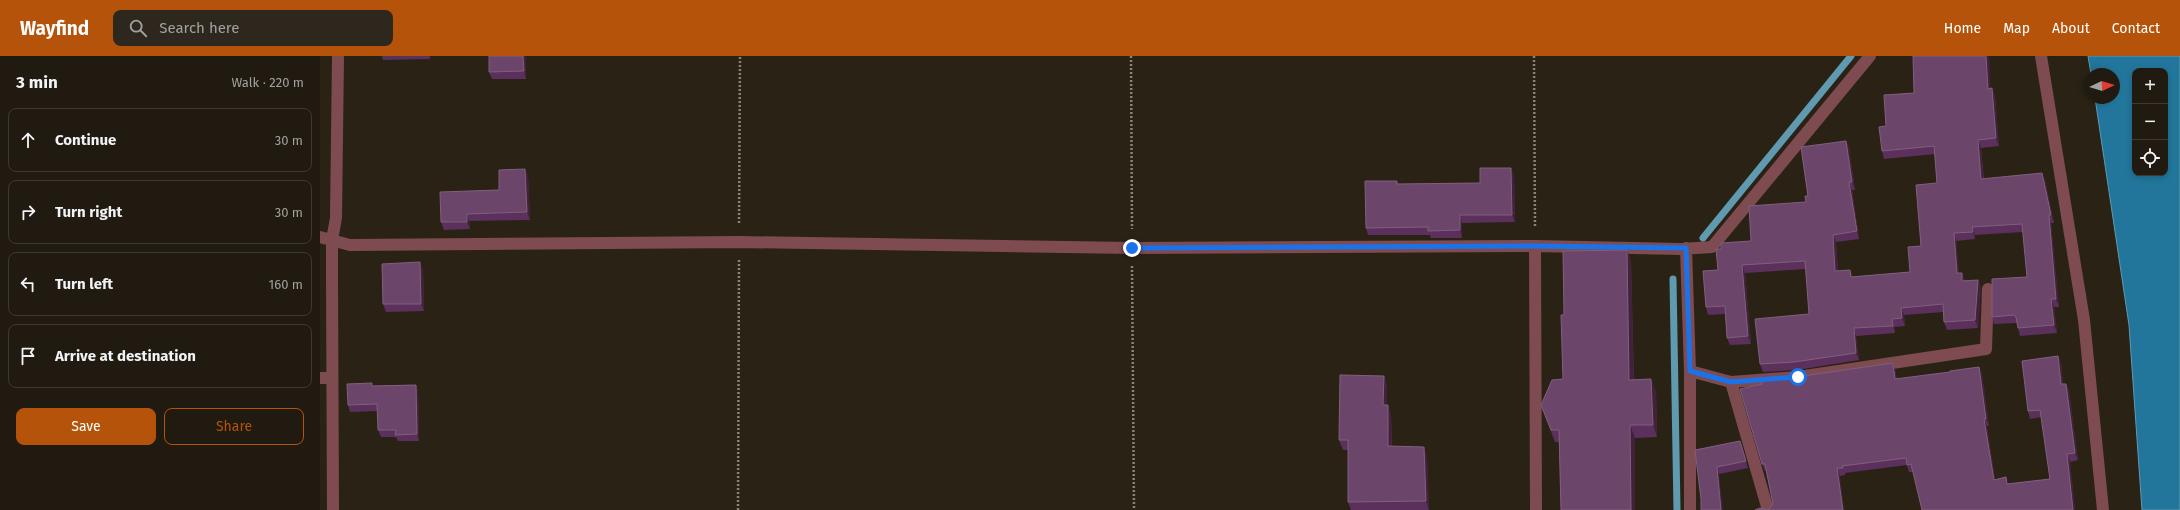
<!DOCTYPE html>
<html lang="en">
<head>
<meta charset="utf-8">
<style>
  body { margin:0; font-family:"Fira Sans",sans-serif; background:#2d271e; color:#f1f3f6 }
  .controls { position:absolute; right:12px; top:12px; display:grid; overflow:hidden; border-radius:8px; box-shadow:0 2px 6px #0003 }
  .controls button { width:36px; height:36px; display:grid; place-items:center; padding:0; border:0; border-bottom:1px solid #3d3830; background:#201a10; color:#f1f3f6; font:20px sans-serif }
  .compass { position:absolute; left:1764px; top:12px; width:36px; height:36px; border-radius:50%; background:#201a10; box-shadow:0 2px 6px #0003; rotate:86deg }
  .stop { position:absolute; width:12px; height:12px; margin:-9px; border:3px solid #1a73e8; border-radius:50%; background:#fff }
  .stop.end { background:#1a73e8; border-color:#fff; box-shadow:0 1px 4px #0008 }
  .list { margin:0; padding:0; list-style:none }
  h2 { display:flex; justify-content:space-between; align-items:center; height:52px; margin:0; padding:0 16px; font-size:17px }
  h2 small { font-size:13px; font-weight:400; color:#a2a19f }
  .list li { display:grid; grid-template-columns:26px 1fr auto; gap:12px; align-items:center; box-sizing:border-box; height:64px; margin:0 8px 8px; padding:0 8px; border:1px solid #3d3830; border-radius:8px }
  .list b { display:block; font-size:15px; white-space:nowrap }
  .list em { font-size:13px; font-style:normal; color:#a2a19f }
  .actions { display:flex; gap:8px; padding:12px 16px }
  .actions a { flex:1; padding:9px 0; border:1px solid #b45309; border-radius:8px; text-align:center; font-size:14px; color:#b45309 }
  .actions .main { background:#b45309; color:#fff }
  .icon { flex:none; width:22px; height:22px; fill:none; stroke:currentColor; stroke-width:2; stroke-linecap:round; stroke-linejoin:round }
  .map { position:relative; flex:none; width:1860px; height:454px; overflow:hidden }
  header { display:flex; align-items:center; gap:24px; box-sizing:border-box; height:56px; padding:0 20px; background:#b45309; color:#fff }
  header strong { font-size:19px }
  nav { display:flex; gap:22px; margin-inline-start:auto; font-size:14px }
  .search { width:280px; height:36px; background:#2d271e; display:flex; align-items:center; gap:10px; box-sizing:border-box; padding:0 14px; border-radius:8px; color:#a2a19f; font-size:15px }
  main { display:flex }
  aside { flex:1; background:#201a10 }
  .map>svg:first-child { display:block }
  .water { fill:#22769b; stroke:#609ab1; fill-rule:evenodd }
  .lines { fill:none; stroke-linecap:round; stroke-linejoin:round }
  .stream { stroke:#609ab1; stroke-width:7 }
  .path { stroke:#898478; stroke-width:2.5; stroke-dasharray:2 2; stroke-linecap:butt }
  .minor { stroke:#7e4b51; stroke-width:12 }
  .wall { fill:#5b305c }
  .shaded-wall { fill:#41223a }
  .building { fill:#6c456b; stroke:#815f7e }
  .route { stroke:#1a73e8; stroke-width:5 }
</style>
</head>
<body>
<header>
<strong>Wayfind</strong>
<div class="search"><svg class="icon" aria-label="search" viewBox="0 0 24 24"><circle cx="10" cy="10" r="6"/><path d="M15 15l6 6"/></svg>Search here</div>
<nav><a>Home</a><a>Map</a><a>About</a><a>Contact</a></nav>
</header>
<main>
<aside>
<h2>3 min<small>Walk · 220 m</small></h2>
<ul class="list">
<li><svg class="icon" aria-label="ahead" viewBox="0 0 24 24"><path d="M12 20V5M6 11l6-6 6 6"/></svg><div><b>Continue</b></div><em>30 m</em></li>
<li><svg class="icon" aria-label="right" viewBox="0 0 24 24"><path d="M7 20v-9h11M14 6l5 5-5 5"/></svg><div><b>Turn right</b></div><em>30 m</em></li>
<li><svg class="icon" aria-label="left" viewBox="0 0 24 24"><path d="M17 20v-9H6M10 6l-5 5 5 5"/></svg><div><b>Turn left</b></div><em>160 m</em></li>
<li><svg class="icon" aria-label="arrive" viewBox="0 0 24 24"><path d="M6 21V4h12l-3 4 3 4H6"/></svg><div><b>Arrive at destination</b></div></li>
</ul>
<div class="actions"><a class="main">Save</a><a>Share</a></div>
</aside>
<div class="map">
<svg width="1860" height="454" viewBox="0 0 1860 454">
  <rect width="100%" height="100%" fill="#2a2315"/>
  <path class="water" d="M 1768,0 L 1860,0 L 1860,454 L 1822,454 L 1809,269 L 1775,42 L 1794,42 L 1794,18 L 1771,18 ZM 1815,15 L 1845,15 L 1845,117 L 1815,117 Z"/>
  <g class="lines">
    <path class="stream" d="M 1383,182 L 1531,0
      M 1353,223 L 1357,454"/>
    <path class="path" d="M 811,0 L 812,173
      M 1214,0 L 1215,171
      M 419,167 L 420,0
      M 812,210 L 814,454
      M 418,454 L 419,204"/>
    <path class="minor" d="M 1721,0 L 1764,264 L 1783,454
      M 0,181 L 30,189 L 419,186 L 812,192 L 1215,190 L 1361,193 L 1392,191 L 1550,0
      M 1215,190 L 1216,454
      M 1366,192 L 1370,315 L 1370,454
      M 1370,315 L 1411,326 L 1478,321 L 1666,293 L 1668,233
      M 0,322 L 12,322
      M 1411,326 L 1448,454
      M 13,454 L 12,221 L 12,184 L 16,162 L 18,0"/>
  </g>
  <path class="wall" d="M 62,0 L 110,0 L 110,3 L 63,4 Z
    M 169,0 L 206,0 L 206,23 L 172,23 L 169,16 Z
    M 1669,0 L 1670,33 L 1675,40 L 1679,90 L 1661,92 L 1664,123 L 1725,124 L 1734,167 L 1731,167 L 1739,251 L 1734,251 L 1737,277 L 1700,280 L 1697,268 L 1696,267 L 1674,268 L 1672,261 L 1707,221 L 1703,176 L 1655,179 L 1655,183 L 1636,185 L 1639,217 L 1645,225 L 1658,224 L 1661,232 L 1658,272 L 1627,274 L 1624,266 L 1623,256 L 1584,259 L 1585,270 L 1574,271 L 1575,277 L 1536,280 L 1539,304 L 1477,314 L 1443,316 L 1440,308 L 1489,258 L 1486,213 L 1425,217 L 1431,288 L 1410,289 L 1407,282 L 1405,258 L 1388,259 L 1386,251 L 1398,214 L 1401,193 L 1431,185 L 1486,146 L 1488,140 L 1526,85 L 1529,92 L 1535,134 L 1532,134 L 1539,183 L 1516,186 L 1518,215 L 1530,214 L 1533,221 L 1590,216 L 1601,190 L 1617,127 L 1615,98 L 1564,103 L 1562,95 L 1566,70 L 1594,37 Z
    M 205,113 L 208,120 L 210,164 L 149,165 L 150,173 L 124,174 L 121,166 L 179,134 Z
    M 1194,119 L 1195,166 L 1142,167 L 1142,182 L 1111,182 L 1110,179 L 1048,179 L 1046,172 L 1077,125 L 1078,128 L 1160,127 Z
    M 1307,194 L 1311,206 L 1314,324 L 1331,323 L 1336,336 L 1337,381 L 1315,382 L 1315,454 L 1241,454 L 1239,386 L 1235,386 L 1221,349 L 1243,323 Z
    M 103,214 L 104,255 L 66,256 L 63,248 Z
    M 1738,300 L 1741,307 L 1743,328 L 1746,328 L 1749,335 L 1758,404 L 1750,406 L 1755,454 L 1593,416 L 1589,416 L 1587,409 L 1525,417 L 1525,419 L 1520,420 L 1448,454 L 1453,448 L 1446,415 L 1445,415 L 1442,408 L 1442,328 L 1476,321 L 1573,307 L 1575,314 L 1577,323 L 1630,316 L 1659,311 L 1662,318 L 1669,370 L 1667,370 L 1675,424 L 1688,428 L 1730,423 L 1721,361 L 1710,363 L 1708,355 Z
    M 1064,320 L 1067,330 L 1067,349 L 1071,359 L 1072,390 L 1107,401 L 1109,454 L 1031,454 L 1028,446 L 1028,394 L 1023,394 L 1019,384 Z
    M 96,329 L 98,336 L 99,385 L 78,385 L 76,381 L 61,381 L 58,374 L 58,355 L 30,356 L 28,349 L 53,330 Z
    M 1420,385 L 1428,412 L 1399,418 L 1381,443 L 1375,394 Z"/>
  <path class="shaded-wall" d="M 203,0 L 206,0 L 206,23 L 204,15 Z
    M 1666,0 L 1669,0 L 1671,41 L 1668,33 Z
    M 1672,32 L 1675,40 L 1679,90 L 1676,82 Z
    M 1658,84 L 1661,92 L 1664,131 L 1661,123 Z
    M 1526,85 L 1529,92 L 1535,134 L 1532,126 Z
    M 1191,112 L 1194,119 L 1195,166 L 1192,159 Z
    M 205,113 L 208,120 L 210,164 L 207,156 Z
    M 1722,117 L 1725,124 L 1734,167 L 1731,159 Z
    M 1529,126 L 1532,134 L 1539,183 L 1537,175 Z
    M 147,158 L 149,165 L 150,173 L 147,166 Z
    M 1140,159 L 1142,167 L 1142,182 L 1140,174 Z
    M 1729,159 L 1731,167 L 1739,251 L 1736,243 Z
    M 1652,171 L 1655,179 L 1655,183 L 1653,176 Z
    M 1634,177 L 1636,185 L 1640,225 L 1637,217 Z
    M 1513,179 L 1516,186 L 1518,223 L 1515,215 Z
    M 1307,194 L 1311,206 L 1314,336 L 1309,324 Z
    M 100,206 L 103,214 L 104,255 L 101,248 Z
    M 1422,209 L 1425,217 L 1431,288 L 1428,280 Z
    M 1530,214 L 1533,222 L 1531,221 Z
    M 1642,217 L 1645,225 L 1645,233 L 1642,225 Z
    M 1658,224 L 1661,232 L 1658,272 L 1655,264 Z
    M 1731,243 L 1734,251 L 1737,277 L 1734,269 Z
    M 1581,252 L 1584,259 L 1585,270 L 1582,262 Z
    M 1534,272 L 1536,280 L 1539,304 L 1536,297 Z
    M 1738,300 L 1741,307 L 1744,335 L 1741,328 Z
    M 1573,307 L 1575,314 L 1578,330 L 1575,323 Z
    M 1659,311 L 1662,318 L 1669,370 L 1666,363 Z
    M 1064,320 L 1067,330 L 1067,359 L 1063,349 Z
    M 1331,323 L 1336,336 L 1337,381 L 1333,369 Z
    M 1746,328 L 1749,335 L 1758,404 L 1755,397 Z
    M 96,329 L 98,336 L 99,385 L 97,378 Z
    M 1068,349 L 1071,359 L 1072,401 L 1068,390 Z
    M 1664,363 L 1667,370 L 1676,431 L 1674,424 Z
    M 1310,369 L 1315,382 L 1315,454 L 1311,454 Z
    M 1104,391 L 1107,401 L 1109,454 L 1106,445 Z
    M 1747,398 L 1750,406 L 1755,454 L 1753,454 Z
    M 1397,411 L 1399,418 L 1403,454 L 1401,454 Z
    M 1517,412 L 1520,420 L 1524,454 L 1523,454 Z"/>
  <path class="building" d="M 169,0 L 203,0 L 204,15 L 169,16 Z
    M 1593,0 L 1666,0 L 1668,33 L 1672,32 L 1676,82 L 1658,84 L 1661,123 L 1722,117 L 1731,159 L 1729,159 L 1736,243 L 1731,243 L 1734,269 L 1698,272 L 1696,261 L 1694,259 L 1672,261 L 1672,223 L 1707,221 L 1702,168 L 1652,171 L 1653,176 L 1634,177 L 1637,217 L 1642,217 L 1642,225 L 1658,224 L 1655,264 L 1624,266 L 1623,248 L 1581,252 L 1582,262 L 1572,263 L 1573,270 L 1534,272 L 1536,297 L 1474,306 L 1440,308 L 1435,263 L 1489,258 L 1485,205 L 1422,209 L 1428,280 L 1407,282 L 1405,250 L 1386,251 L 1383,215 L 1398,214 L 1396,193 L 1401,193 L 1401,187 L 1431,185 L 1429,150 L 1486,146 L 1485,140 L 1488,140 L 1481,91 L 1526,85 L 1532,126 L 1529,126 L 1537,175 L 1513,179 L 1515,215 L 1530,214 L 1531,221 L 1590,216 L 1588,191 L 1601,190 L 1596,129 L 1617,127 L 1614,90 L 1562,95 L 1559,71 L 1566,70 L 1564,39 L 1594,37 Z
    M 1160,112 L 1191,112 L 1192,159 L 1140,159 L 1140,174 L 1108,175 L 1108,171 L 1046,172 L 1045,125 L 1077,125 L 1077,128 L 1160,127 Z
    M 205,113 L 207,156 L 147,158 L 147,166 L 121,166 L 120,136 L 179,134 L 179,114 Z
    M 1307,194 L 1309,324 L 1331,323 L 1333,369 L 1310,369 L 1311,454 L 1241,454 L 1239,374 L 1231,374 L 1221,349 L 1232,324 L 1243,323 L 1241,259 L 1244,259 L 1243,195 Z
    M 100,206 L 101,248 L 63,248 L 62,208 Z
    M 1738,300 L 1741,328 L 1746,328 L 1755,397 L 1747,398 L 1753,454 L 1602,454 L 1591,408 L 1587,409 L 1586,402 L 1522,410 L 1523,412 L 1517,412 L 1523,454 L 1435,454 L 1440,452 L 1448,454 L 1453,448 L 1445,408 L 1442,408 L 1420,333 L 1442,328 L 1442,324 L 1476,321 L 1573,307 L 1575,323 L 1630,316 L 1630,315 L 1659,311 L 1666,363 L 1664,363 L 1674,424 L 1686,421 L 1687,428 L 1730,423 L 1720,354 L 1708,355 L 1702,305 Z
    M 1020,319 L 1064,320 L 1063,349 L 1068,349 L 1068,390 L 1104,391 L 1106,445 L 1028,446 L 1028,384 L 1019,384 Z
    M 52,327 L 52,330 L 96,329 L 97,378 L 75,379 L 76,374 L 58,374 L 57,348 L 28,349 L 27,328 Z
    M 1420,385 L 1426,405 L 1397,411 L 1401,454 L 1381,454 L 1381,443 L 1375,394 Z"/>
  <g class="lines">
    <path class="route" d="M 812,192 L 1215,190 L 1366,192 L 1370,315 L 1411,326 L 1478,321"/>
  </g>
</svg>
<div class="controls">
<button>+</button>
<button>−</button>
<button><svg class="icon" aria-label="locate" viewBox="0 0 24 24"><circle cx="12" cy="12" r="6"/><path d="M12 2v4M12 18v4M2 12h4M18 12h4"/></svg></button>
</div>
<svg class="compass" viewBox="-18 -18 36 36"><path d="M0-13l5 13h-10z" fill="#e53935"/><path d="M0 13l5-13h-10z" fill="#a2a19f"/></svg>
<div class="stop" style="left:1478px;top:321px"></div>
<div class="stop end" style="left:812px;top:192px"></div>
</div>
</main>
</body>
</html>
